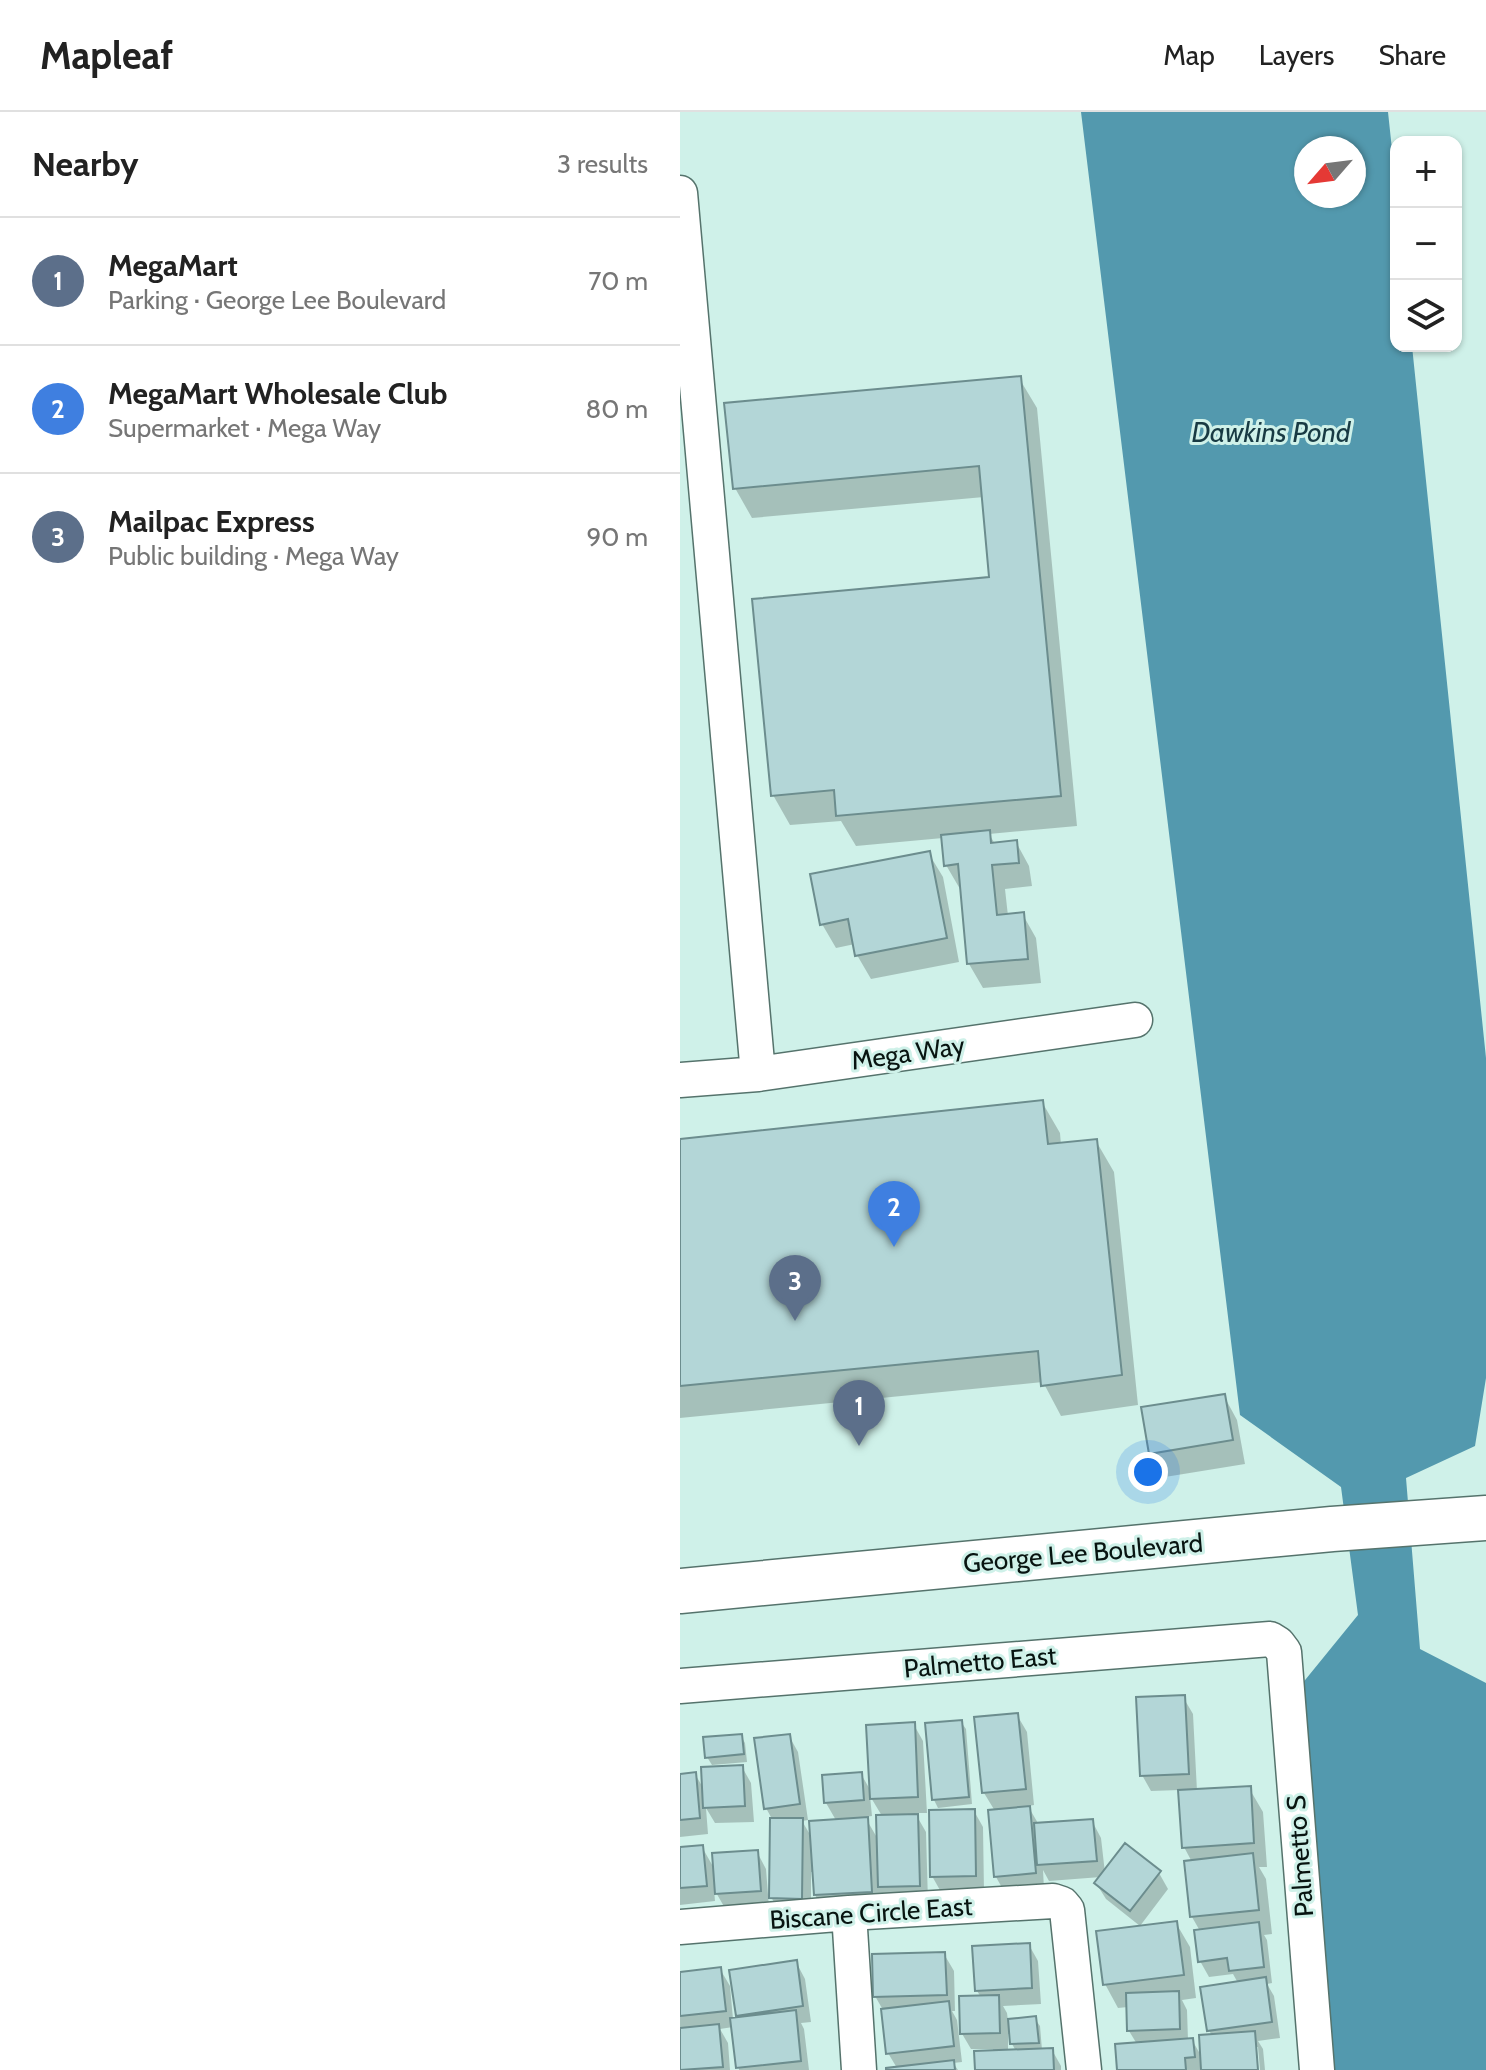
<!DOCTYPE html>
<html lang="en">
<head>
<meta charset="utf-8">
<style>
  body { margin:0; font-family:Cabin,sans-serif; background:#f6f6f6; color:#222 }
  .controls { position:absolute; right:24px; top:24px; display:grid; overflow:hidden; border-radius:16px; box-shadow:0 2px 6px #0004 }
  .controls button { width:72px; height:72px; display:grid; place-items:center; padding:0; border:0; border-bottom:2px solid #e0e0e0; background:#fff; color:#222; font:40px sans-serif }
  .compass { position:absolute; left:614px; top:24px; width:72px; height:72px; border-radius:50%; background:#fff; box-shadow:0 2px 6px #0004; rotate:242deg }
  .you { position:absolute; left:468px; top:1360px; width:28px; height:28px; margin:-20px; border:6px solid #fff; border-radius:50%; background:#1a73e8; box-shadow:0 0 0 12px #1a73e833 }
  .badge { display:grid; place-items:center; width:52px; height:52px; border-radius:50%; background:#1a73e8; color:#fff; font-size:26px; font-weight:700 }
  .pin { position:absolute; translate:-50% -66px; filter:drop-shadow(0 2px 4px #0008) }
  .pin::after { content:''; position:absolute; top:42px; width:28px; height:24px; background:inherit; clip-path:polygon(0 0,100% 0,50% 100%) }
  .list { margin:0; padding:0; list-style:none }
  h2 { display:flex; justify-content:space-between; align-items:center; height:104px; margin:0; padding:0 32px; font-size:34px }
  h2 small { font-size:26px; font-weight:400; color:#767676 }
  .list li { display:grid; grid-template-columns:52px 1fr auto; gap:24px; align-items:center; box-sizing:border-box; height:128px; padding:0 32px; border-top:2px solid #e0e0e0 }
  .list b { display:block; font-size:30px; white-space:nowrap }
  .list p { margin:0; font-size:26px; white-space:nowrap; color:#767676 }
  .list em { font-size:26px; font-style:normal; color:#767676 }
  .icon { flex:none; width:44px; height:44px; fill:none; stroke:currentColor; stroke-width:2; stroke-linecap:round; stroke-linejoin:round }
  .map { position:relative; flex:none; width:806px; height:1958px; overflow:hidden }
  header { display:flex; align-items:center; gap:48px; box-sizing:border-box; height:112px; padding:0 40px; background:#fff; border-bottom:2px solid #e0e0e0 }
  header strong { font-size:38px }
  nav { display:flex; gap:44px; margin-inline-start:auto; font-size:28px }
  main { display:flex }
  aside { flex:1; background:#fff }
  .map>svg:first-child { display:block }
  .water { fill:#5399ae; fill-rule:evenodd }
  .shadow { fill:#0003; fill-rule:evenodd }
  .building { fill:#b3d6d7; stroke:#6c8d8e; stroke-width:2 }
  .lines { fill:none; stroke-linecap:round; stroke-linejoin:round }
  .street-casing { stroke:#55736c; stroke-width:37 }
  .secondary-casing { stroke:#55736c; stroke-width:47 }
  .street { stroke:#fff; stroke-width:34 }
  .secondary { stroke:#fff; stroke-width:44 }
  .labels { text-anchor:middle; stroke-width:6; stroke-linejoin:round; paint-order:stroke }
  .street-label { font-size:26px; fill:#081411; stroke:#cff1e9 }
  .water-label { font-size:28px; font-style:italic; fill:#183a43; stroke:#cff1e9 }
</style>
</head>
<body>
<header>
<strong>Mapleaf</strong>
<nav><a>Map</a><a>Layers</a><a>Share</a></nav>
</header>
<main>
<aside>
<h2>Nearby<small>3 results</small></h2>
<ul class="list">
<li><span class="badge" style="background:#5c6f8a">1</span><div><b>MegaMart</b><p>Parking · George Lee Boulevard</p></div><em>70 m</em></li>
<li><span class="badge" style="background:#3f7fe0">2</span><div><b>MegaMart Wholesale Club</b><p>Supermarket · Mega Way</p></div><em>80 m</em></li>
<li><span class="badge" style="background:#5c6f8a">3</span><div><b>Mailpac Express</b><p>Public building · Mega Way</p></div><em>90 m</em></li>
</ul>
</aside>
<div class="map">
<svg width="806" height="1958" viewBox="0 0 806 1958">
  <rect width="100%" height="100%" fill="#cff1e9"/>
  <path class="water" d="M 401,0 L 708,0 L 716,75 L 716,234 L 732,234 L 806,946 L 806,1266 L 795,1334 L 726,1366 L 740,1537 L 806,1571 L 806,1958 L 624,1958 L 595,1605 L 678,1503 L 661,1375 L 560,1303 ZM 626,36 L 674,36 L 674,84 L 626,84 Z"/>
  <path class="shadow" d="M 339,266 L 357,296 L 397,714 L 309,722 L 315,732 L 336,730 L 349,754 L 352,774 L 325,777 L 328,804 L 343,803 L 356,826 L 361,871 L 303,876 L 289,852 L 282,777 L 280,777 L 266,753 L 263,726 L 176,734 L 161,709 L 110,713 L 93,683 L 312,467 L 304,385 L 72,406 L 55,376 Z
    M 249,742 L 263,765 L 279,850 L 191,867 L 177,843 L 175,832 L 156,836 L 142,812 Z
    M 362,990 L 380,1021 L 381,1033 L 416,1029 L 434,1060 L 458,1293 L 381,1304 L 363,1270 L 0,1306 L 0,1029 Z
    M 544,1284 L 557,1308 L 565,1352 L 485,1365 L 471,1341 Z
    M 503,1585 L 513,1602 L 517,1679 L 569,1676 L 583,1700 L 587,1755 L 579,1755 L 586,1767 L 592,1822 L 584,1823 L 587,1828 L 592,1871 L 587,1872 L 594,1884 L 600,1926 L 578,1929 L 583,1937 L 585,1958 L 580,1958 L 578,1935 L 574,1935 L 576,1958 L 439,1958 L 457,1932 L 449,1919 L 448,1895 L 438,1896 L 425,1872 L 496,1811 L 510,1835 L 516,1886 L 502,1888 L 507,1898 L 508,1928 L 512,1928 L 523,1947 L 532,1924 L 529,1918 L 558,1871 L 553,1862 L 529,1865 L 520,1849 L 520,1819 L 512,1805 L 512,1750 L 504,1735 L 500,1678 L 471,1679 L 462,1663 Z
    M 337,1603 L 347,1620 L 354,1693 L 348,1694 L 359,1713 L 412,1709 L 421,1726 L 425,1761 L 479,1761 L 488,1777 L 460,1814 L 426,1787 L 416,1771 L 421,1765 L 369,1769 L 363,1758 L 364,1777 L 325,1781 L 316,1765 L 315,1699 L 304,1681 Z
    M 281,1610 L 286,1617 L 292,1692 L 258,1696 L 254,1688 Z
    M 234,1613 L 243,1629 L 247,1701 L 235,1701 L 246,1720 L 248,1790 L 209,1791 L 203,1781 L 205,1803 L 149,1807 L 135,1783 L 134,1760 L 131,1760 L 131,1802 L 101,1802 L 91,1785 L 92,1707 L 86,1696 L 109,1624 L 118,1640 L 128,1708 L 122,1709 L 132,1726 L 157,1710 L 146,1691 L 181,1662 L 192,1681 ZM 190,1684 L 202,1704 L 199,1729 L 185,1705 L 192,1704 Z
    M 61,1624 L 65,1631 L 67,1650 L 32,1653 L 27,1645 Z
    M 62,1655 L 71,1671 L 74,1710 L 35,1711 L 26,1696 L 28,1722 L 0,1725 L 0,1664 L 15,1662 L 25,1679 Z
    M 294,1699 L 303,1715 L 304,1780 L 261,1780 L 252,1764 Z
    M 22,1735 L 35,1758 L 77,1740 L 86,1757 L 89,1795 L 46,1798 L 34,1777 L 35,1789 L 0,1793 L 0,1737 Z
    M 349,1833 L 358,1849 L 361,1892 L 323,1894 L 327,1901 L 328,1909 L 355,1907 L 360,1914 L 362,1938 L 372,1938 L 381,1954 L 381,1958 L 297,1958 L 313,1941 L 313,1937 L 291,1937 L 281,1920 L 301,1885 L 297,1879 ZM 328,1922 L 331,1922 L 332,1932 L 336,1939 L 328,1940 Z
    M 264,1842 L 274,1859 L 275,1899 L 272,1899 L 277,1908 L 282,1950 L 273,1951 L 278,1958 L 208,1958 L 217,1956 L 208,1941 L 203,1898 L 195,1884 Z
    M 116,1850 L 125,1867 L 131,1910 L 121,1911 L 124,1917 L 129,1958 L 59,1958 L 53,1915 L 40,1917 L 48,1931 L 50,1958 L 0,1958 L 0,1862 L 40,1857 L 50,1874 L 53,1907 L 60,1906 L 58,1903 Z"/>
  <path class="building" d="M 341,264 L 381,684 L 156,704 L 154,678 L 91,684 L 72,487 L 309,465 L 299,354 L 53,377 L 44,291 Z
    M 310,718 L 311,731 L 337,728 L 339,751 L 312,753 L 317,803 L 344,800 L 348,847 L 287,852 L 278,752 L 264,754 L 261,723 Z
    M 250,739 L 267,826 L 175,844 L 168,807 L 140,813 L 130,762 Z
    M 363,988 L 368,1032 L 417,1027 L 442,1263 L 361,1274 L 358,1239 L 0,1274 L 0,1027 Z
    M 545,1282 L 553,1328 L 469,1342 L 461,1295 Z
    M 505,1583 L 509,1662 L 460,1664 L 456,1585 Z
    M 338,1601 L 346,1677 L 302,1681 L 294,1605 Z
    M 282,1608 L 289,1685 L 252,1688 L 245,1611 Z
    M 235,1610 L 238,1685 L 190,1687 L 186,1613 Z
    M 62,1622 L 64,1642 L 25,1646 L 23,1625 Z
    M 110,1622 L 120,1692 L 84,1697 L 74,1626 Z
    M 63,1653 L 65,1694 L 23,1696 L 21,1655 Z
    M 16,1660 L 20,1706 L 0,1708 L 0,1662 Z
    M 182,1660 L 184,1688 L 144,1691 L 142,1663 Z
    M 571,1674 L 574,1731 L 502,1736 L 498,1678 Z
    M 350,1694 L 356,1761 L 314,1765 L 308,1698 Z
    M 295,1697 L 296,1764 L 250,1765 L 249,1698 Z
    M 238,1702 L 240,1774 L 198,1775 L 196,1703 Z
    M 188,1705 L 192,1780 L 134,1783 L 129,1709 Z
    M 90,1706 L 123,1706 L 122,1787 L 89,1786 Z
    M 413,1707 L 417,1749 L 357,1753 L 354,1711 Z
    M 445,1731 L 481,1759 L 450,1799 L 414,1771 Z
    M 23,1733 L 27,1774 L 0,1776 L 0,1735 Z
    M 78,1738 L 81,1779 L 35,1782 L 32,1741 Z
    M 573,1741 L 579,1798 L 510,1805 L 504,1749 Z
    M 497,1809 L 504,1863 L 423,1873 L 416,1819 Z
    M 579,1810 L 584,1855 L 549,1859 L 547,1846 L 518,1850 L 514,1818 Z
    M 350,1831 L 352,1876 L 295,1879 L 292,1834 Z
    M 265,1840 L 267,1883 L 193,1885 L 192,1842 Z
    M 117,1848 L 123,1894 L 56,1904 L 49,1858 Z
    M 41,1855 L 46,1899 L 0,1904 L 0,1860 Z
    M 586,1865 L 592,1910 L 527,1919 L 520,1875 Z
    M 499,1879 L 500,1917 L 447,1919 L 446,1881 Z
    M 319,1883 L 320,1921 L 280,1922 L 279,1884 Z
    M 269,1889 L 274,1934 L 206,1942 L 201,1897 Z
    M 116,1898 L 121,1949 L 56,1956 L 50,1906 Z
    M 356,1904 L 359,1931 L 330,1932 L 328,1907 Z
    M 39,1912 L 43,1955 L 0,1958 L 0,1916 Z
    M 575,1919 L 578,1958 L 521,1958 L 519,1923 Z
    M 513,1926 L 515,1945 L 505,1946 L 506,1958 L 437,1958 L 435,1932 Z
    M 373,1936 L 374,1958 L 295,1958 L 294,1939 Z
    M 274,1948 L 275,1958 L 206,1958 L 206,1956 Z"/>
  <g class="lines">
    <defs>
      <path id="street" d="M 0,81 L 78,962
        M 0,968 L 78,962 L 455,908
        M 0,1574 L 590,1527 L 598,1532 L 604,1540 L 637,1958
        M 169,1801 L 179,1958
        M 0,1815 L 169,1801 L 373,1789 L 382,1792 L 387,1798 L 404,1958"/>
      <path id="secondary" d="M 0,1479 L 652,1417 L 806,1406"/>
    </defs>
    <use href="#street" class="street-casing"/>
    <use href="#secondary" class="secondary-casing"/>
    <use href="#street" class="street"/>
    <use href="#secondary" class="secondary"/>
  </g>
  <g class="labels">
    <g class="street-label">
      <text transform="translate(228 941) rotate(-8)" y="9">Mega Way</text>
      <text transform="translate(403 1441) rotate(-5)" y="9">George Lee Boulevard</text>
      <text transform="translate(300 1550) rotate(-5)" y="9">Palmetto East</text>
      <text transform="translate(620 1744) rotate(-94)" y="9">Palmetto S</text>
      <text transform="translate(191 1801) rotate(-4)" y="9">Biscane Circle East</text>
    </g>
    <g class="water-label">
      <text x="591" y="330">Dawkins Pond</text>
    </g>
  </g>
</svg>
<div class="controls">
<button>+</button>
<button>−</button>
<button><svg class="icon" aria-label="layers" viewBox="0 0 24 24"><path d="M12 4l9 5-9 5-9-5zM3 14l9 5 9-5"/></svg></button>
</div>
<svg class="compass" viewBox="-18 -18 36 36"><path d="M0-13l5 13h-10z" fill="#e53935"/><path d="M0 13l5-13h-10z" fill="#767676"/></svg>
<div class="you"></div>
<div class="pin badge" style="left:179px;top:1334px;background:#5c6f8a">1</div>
<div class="pin badge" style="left:214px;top:1135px;background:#3f7fe0">2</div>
<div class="pin badge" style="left:115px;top:1209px;background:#5c6f8a">3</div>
</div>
</main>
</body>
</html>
